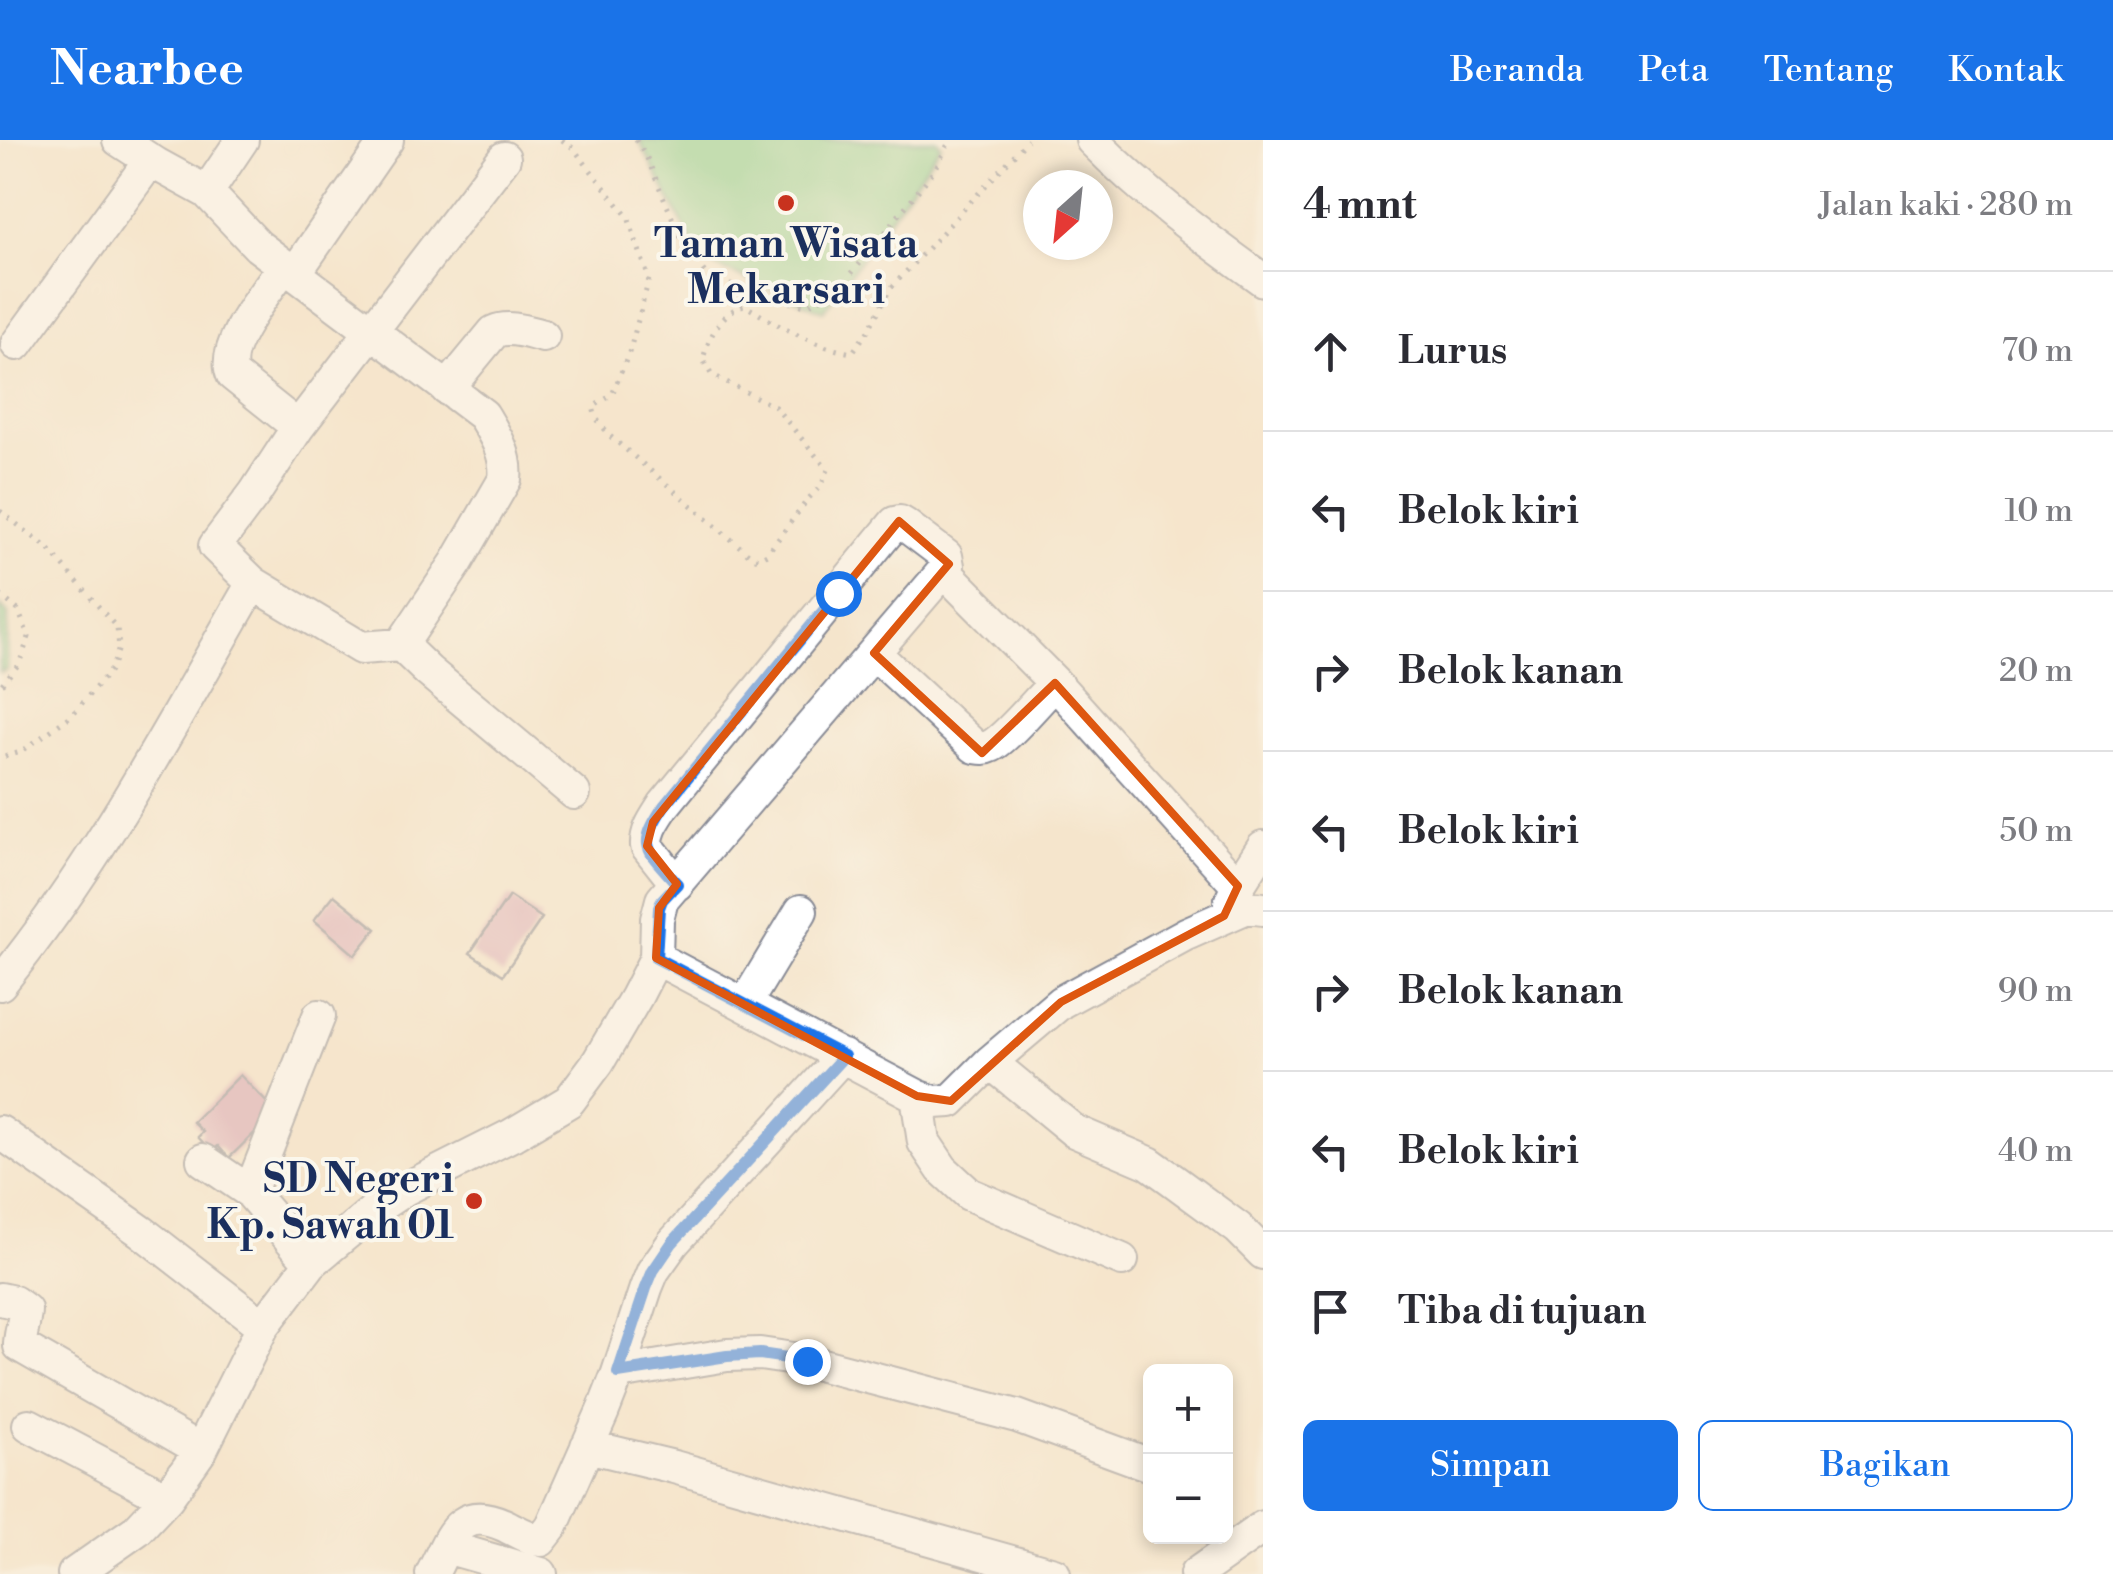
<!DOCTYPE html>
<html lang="id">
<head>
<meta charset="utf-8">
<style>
  body { margin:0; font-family:"Libre Bodoni",serif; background:#f7f7f7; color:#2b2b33 }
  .controls { position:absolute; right:30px; bottom:30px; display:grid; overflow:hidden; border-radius:15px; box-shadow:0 5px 15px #0003 }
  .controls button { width:90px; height:90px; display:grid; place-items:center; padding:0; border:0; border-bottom:2px solid #e1e1e2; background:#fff; color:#2b2b33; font:50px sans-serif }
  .compass { position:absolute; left:1023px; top:30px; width:90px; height:90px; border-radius:50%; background:#fff; box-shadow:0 5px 15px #0003; rotate:207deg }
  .stop { position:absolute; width:30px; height:30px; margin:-22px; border:8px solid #1a73e8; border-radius:50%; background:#fff }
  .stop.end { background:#1a73e8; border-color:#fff; box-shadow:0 2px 10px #0008 }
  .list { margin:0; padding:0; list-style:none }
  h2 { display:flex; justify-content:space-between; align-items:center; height:130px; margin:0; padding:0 40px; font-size:42px }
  h2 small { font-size:32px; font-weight:400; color:#7c7c81 }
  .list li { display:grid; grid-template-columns:65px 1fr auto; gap:30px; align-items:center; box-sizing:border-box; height:160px; padding:0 40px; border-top:2px solid #e1e1e2 }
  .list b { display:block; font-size:38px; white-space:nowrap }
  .list em { font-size:32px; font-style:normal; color:#7c7c81 }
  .actions { display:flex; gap:20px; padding:30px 40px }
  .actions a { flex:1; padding:22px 0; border:2px solid #1a73e8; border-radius:15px; text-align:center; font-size:35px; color:#1a73e8 }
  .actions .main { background:#1a73e8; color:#fff }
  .icon { flex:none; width:55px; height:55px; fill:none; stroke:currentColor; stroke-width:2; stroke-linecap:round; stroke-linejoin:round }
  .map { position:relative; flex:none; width:1263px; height:1434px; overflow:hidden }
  header { display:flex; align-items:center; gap:60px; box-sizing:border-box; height:140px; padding:0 50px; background:#1a73e8; color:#fff }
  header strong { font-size:48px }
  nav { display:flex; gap:55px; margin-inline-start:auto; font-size:35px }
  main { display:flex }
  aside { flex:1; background:#fff }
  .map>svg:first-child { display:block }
  .green { fill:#87d28e; stroke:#518076; stroke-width:2.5 }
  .building { fill:#d69fb4 }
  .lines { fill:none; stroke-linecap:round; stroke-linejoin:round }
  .street-casing { stroke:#888a95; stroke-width:36 }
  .path { stroke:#888a95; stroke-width:5; stroke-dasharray:2.5 8; stroke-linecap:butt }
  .street { stroke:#fff; stroke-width:32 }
  .route { stroke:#1a73e8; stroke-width:12 }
  .marked { fill:none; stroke:#de5710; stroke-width:8; stroke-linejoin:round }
  .poi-dot { fill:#c8321e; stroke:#fbf7ec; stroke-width:4 }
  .labels { text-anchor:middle; stroke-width:8; stroke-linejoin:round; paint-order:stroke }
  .poi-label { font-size:40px; font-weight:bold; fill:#1b2f5e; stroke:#fbf7ec }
</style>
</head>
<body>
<header>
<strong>Nearbee</strong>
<nav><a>Beranda</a><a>Peta</a><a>Tentang</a><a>Kontak</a></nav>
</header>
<main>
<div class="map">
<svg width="1263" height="1434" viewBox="0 0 1263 1434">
  <rect width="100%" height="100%" fill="#fbf7ec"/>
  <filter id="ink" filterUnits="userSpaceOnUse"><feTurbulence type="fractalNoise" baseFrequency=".01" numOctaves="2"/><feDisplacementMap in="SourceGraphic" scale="20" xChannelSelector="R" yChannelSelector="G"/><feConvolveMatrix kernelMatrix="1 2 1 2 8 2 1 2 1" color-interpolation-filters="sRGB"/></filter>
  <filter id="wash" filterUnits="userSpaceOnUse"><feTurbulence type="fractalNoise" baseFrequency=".0048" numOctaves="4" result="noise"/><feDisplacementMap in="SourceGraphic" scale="40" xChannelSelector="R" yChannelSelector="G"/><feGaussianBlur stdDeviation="2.25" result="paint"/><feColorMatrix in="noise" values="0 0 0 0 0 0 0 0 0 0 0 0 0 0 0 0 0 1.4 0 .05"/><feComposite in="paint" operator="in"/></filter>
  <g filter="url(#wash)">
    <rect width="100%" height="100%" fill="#f5e5cc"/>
    <path class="green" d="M 639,0 L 937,0 L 941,5 L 824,171 L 702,121 Z
      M 0,465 L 8,474 L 7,530 L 0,532 Z"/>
    <g id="blocks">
      <path class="building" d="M 334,755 L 376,789 L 355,815 L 314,780 Z
        M 509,756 L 542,778 L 503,835 L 470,813 Z
        M 240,935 L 276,972 L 229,1018 L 218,1006 L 212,1012 L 198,997 L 203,992 L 193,982 Z"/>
    </g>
  </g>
  <g filter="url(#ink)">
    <use href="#blocks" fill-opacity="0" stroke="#888a95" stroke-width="2.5"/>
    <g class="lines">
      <defs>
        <path id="street" d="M 119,0 L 156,24
          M 1092,0 C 1144,53 1203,97 1263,140
          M 207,52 L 242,0
          M 295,133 L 387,0
          M 17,204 L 145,28 L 156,24 L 207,52 L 258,106 L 483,275 C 495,295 508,315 505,339 L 457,422 L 401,505
          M 447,249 L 494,192 C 509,185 527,192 543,196
          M 298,287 L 504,18
          M 944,431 L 1055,543 L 1238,746
          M 253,443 L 361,508 L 401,505 L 428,531 L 574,653
          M 874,513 L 975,607 C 981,608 985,609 991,606 C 1006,599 1041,557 1055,543
          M 1230,763 L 1238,746 L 1263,707
          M 656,818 L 657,779 L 662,760 L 948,426 L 946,416 L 905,385 L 900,382 L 895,383 L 664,665 C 656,678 646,690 647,706 L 677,744
          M 0,844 C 100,721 174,580 253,443 L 215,406 L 255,353 L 298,287 L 233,235 C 219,207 268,150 284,126
          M 745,864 L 801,771
          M 990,922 L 1074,991 L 1149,1023 L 1170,1038 L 1238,1088 L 1263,1113
          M 917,956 L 924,1002 L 942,1029 L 969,1054 L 1122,1120
          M 0,992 L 142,1092 L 263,1186
          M 203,1020 L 250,1052 L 311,1123
          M 250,1052 L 319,876
          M 0,1159 L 14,1162 L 25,1170 C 25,1180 19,1199 20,1206 L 201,1310
          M 618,1233 L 646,1148 L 653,1131 L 673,1103 L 843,916
          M 29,1285 L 167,1358
          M 587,1306 L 674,1327 L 1054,1434
          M 446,1407 L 541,1434
          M 74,1434 L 137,1390 L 167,1358 L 201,1310 L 263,1186 L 311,1123 L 378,1067 L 405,1049 L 512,995 L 569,961 L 598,922 L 636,857 L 656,818 L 917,956 L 934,962 L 951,961 L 990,922 L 1061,862 L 1186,794 L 1247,767 L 1263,769
          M 432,1434 C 451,1398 457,1364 504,1385 C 517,1391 528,1399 541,1400 L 552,1386 L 603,1271 L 618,1233 L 727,1215 L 760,1214 L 807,1221 L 1017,1276 L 1150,1325
          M 1196,1434 L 1263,1387"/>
      </defs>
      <use href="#street" class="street-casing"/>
      <path class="path" d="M 562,0 L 573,8 L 628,77 L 649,139 L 630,210 L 612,255 L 593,267 L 596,278 L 610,296 L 752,417 L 758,419 L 767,414 L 808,359 L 821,346 L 828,330 L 775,267 L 711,234 L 703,220 C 708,198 721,172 744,165 C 777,185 814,207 852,213 L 868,191 L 890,149 L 1028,0
        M 636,0 L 647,18 L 683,103 L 708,137 L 762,156 L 806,166 L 840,147 L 868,114 L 936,28 L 950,0
        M 0,371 L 49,409 L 117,488 L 119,508 L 112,528 L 72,575 L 21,612 L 0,618
        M 0,455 L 18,470 L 29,497 L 19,524 L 0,546"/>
      <use href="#street" class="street"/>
    </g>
  </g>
  <g class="lines" filter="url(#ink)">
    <path class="route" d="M 807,1221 L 760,1214 L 727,1216 L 618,1233 L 646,1148 L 653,1131 L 672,1103 L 844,916 L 656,818 L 659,768 L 662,760 L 677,744 C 647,709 636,708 664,666 L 838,453"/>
  </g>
  <path d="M0 0H1263V1434H0ZM 899,381 L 949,424 L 874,513 L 982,613 L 1055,543 L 1238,746 L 1224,776 L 1061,862 L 951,961 L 917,956 L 656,818 L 659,768 L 677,744 L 647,706 L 653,682 Z" fill="#f5e5cc" fill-opacity=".55" fill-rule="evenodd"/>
  <path class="marked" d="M 899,381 L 949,424 L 874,513 L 982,613 L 1055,543 L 1238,746 L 1224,776 L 1061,862 L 951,961 L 917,956 L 656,818 L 659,768 L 677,744 L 647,706 L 653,682 Z"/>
  <g class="poi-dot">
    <circle cx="786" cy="63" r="10"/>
    <circle cx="474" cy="1061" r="10"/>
  </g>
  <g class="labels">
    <g class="poi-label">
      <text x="786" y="117">Taman Wisata<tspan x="786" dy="46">Mekarsari</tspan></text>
      <text x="454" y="1052" text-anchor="end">SD Negeri<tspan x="454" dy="46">Kp. Sawah 01</tspan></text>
    </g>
  </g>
</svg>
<div class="controls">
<button>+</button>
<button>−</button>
</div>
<svg class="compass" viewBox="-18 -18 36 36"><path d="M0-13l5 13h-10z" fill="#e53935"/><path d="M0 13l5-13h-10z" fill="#7c7c81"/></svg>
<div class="stop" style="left:838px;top:453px"></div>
<div class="stop end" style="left:807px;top:1221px"></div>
</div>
<aside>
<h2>4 mnt<small>Jalan kaki · 280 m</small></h2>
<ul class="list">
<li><svg class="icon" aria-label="ahead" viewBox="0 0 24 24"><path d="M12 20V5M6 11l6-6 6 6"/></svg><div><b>Lurus</b></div><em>70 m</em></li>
<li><svg class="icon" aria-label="left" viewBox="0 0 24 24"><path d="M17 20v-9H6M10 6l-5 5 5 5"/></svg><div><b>Belok kiri</b></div><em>10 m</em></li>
<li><svg class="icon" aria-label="right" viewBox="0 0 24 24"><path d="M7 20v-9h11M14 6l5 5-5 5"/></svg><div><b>Belok kanan</b></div><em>20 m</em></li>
<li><svg class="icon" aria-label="left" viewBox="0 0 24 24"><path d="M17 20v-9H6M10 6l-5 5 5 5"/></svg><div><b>Belok kiri</b></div><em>50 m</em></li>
<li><svg class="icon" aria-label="right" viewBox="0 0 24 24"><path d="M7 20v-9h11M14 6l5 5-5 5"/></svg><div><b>Belok kanan</b></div><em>90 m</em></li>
<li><svg class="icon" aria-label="left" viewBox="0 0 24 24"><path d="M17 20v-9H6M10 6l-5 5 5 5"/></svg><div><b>Belok kiri</b></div><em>40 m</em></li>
<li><svg class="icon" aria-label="arrive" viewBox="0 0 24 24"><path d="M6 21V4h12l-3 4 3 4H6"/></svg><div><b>Tiba di tujuan</b></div></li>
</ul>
<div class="actions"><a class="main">Simpan</a><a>Bagikan</a></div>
</aside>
</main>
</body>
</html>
